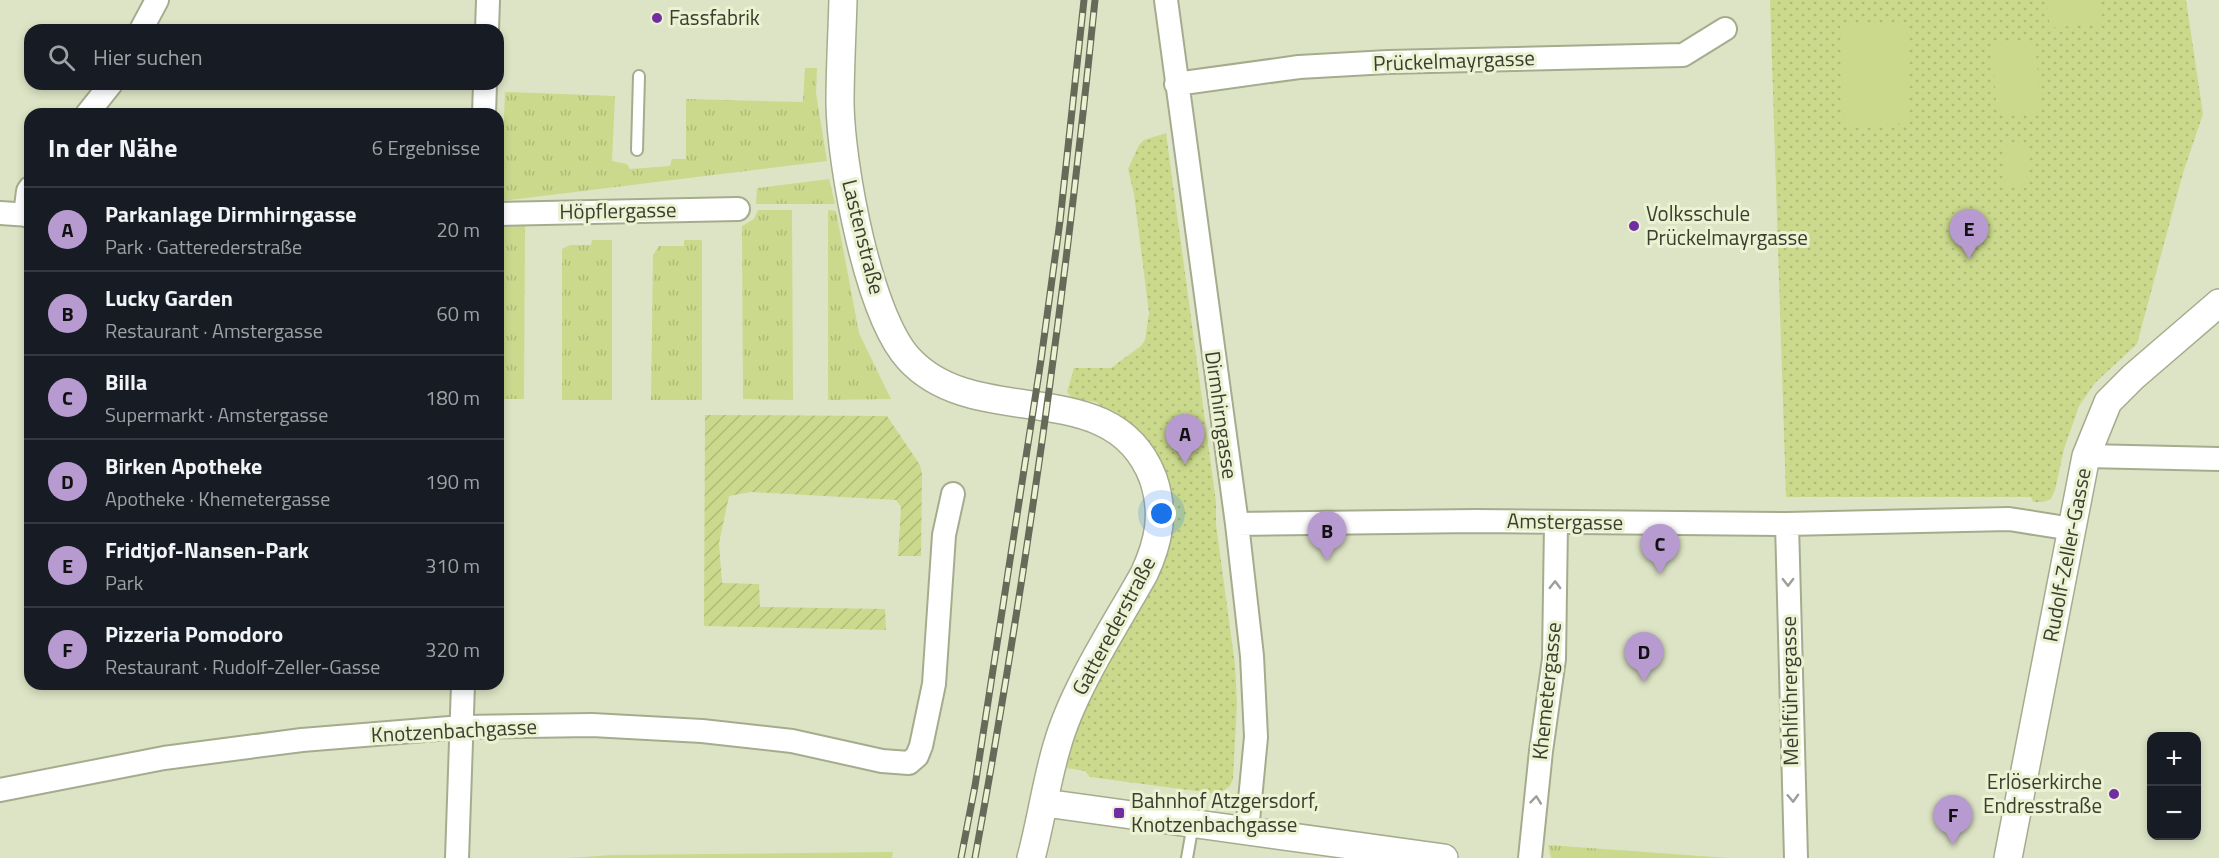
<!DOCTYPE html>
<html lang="de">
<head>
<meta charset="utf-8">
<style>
  body { margin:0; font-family:"Titillium Web",sans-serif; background:#20242c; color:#f1f3f6 }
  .controls { position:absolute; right:18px; bottom:18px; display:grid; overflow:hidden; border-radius:12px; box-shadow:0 3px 9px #0003 }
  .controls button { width:54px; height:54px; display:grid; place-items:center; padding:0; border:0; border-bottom:2px solid #363941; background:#171b24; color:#f1f3f6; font:30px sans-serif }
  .you { position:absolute; left:1162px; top:514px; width:21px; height:21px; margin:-15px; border:4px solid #fff; border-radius:50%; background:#1a73e8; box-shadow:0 0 0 9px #1a73e833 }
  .badge { display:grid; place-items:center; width:39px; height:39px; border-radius:50%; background:#b79ad0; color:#111; font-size:20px; font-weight:700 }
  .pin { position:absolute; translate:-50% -50px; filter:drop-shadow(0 2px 3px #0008) }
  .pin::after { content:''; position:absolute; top:32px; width:21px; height:18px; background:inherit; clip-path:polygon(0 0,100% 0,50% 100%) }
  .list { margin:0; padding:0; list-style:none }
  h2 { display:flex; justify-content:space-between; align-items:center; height:78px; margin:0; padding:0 24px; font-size:26px }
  h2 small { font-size:20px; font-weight:400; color:#9ea1a6 }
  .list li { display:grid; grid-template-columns:39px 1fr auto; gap:18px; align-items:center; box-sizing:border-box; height:84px; padding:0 24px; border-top:2px solid #363941 }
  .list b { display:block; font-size:22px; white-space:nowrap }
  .list p { margin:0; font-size:20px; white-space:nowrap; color:#9ea1a6 }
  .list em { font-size:20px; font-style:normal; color:#9ea1a6 }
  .icon { flex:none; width:33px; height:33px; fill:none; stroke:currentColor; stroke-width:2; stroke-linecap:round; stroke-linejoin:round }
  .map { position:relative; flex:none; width:2219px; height:858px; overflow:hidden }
  .search { position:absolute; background:#171b24; box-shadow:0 3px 9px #0003; left:24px; top:24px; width:480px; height:66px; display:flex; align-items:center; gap:15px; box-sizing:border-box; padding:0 21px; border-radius:18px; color:#9ea1a6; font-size:22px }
  .panel { position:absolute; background:#171b24; box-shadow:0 3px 9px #0003; left:24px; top:108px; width:480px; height:582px; border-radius:18px }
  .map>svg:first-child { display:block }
  .grass { fill:url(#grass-tufts) }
  .park { fill:url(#park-dots) }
  .garden { fill:url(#garden-furrows) }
  .pitch { fill:#cad98c }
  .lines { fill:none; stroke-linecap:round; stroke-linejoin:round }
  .service-casing { stroke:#a5ac8e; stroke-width:14 }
  .minor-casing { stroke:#a5ac8e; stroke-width:26 }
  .tertiary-casing { stroke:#a5ac8e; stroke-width:30 }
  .service { stroke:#fff; stroke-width:10 }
  .minor { stroke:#fff; stroke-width:22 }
  .tertiary { stroke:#fff; stroke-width:27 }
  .rail-casing { stroke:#666a58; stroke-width:7 }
  .rail { stroke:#eaf2d2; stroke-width:4.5; stroke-dasharray:14; stroke-linecap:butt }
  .oneway { stroke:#9c9e98 }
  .poi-dot { fill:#712ea2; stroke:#eaf2d2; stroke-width:2 }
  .labels { text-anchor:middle; stroke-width:6; stroke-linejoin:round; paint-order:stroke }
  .poi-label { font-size:21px; fill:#3a3d30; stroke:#eaf2d2; text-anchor:start }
  .street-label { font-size:21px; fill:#3a3d30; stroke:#eaf2d2 }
</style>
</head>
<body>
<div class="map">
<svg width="2219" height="858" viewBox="0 0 2219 858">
  <defs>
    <pattern id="grass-tufts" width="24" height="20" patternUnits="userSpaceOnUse" patternTransform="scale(1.5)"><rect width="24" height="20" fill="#cad98c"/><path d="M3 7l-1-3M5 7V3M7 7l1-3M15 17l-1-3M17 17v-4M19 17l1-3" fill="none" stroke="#aebb79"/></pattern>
    <pattern id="park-dots" width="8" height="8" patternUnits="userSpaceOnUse" patternTransform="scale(1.5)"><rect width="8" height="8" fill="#cad98c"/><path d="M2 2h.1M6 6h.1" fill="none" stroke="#aebb79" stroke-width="1.8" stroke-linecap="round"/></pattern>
    <pattern id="garden-furrows" width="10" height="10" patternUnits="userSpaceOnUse" patternTransform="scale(1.5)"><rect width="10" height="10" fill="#cad98c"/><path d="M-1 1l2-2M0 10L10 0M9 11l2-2" fill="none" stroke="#aebb79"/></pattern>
  </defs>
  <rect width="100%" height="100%" fill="#dde4c5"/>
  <path class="grass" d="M 805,68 L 817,68 L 816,93 L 827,161 L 501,201 L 505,92 L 615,96 L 612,161 L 627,164 L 630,169 L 670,166 L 672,159 L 686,159 L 686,99 L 803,102 Z
    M 829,179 L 835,204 L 756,204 L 757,188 Z
    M 758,210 L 792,210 L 793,400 L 743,399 L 742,226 L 754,219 Z
    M 828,210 L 836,211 L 859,333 L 891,399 L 828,400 Z
    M 525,223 L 524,399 L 498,399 L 500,224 Z
    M 592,240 L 612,240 L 612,400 L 562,400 L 562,249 L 570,245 L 591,245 Z
    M 684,240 L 702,240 L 702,400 L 651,400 L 653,255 L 659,246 L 684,246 Z
    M 1548,845 L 1728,858 L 1551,858 Z"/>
  <path class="park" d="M 1770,0 L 2186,0 L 2203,114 L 2183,173 L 2137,344 L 2095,383 L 2079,406 L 2064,449 L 2055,490 L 2051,499 L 2043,502 L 2033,502 L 2031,497 L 1786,497 Z
    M 1166,133 L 1216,502 L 1216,524 L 1235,665 L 1237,703 L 1233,779 L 1230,786 L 1219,794 L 1090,777 L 1085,771 L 1067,768 L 1070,744 L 1076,726 L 1126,627 L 1162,567 L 1169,544 L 1171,520 L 1125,423 L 1096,402 L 1072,398 L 1067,392 L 1074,368 L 1111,368 L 1141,346 L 1145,340 L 1149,313 L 1134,194 L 1128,169 L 1139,145 L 1144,140 Z"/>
  <path class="garden" d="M 705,415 L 887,416 L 920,465 L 922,474 L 921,556 L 898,556 L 901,507 L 896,500 L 751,492 L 729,496 L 719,543 L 722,583 L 759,584 L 760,607 L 885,609 L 886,630 L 704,626 Z"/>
  <path class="pitch" d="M 2047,0 L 2098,0 L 2100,23 L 2050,28 Z
    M 1906,22 L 1910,123 L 1844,126 L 1840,24 Z
    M 2035,41 L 2041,112 L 1997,115 L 1992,44 Z
    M 2005,146 L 2027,146 L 2026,188 L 2004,188 Z
    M 893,852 L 892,858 L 569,858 L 612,855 Z"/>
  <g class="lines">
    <defs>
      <path id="service" d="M 637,150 L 639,76
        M 1187,858 L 1193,824"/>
      <path id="minor" d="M 1166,0 L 1237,524 L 1252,656 L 1256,737 L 1247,831
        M 141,30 L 157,0
        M 487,30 L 488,0
        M 1176,84 L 1299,67 L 1388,62 L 1683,55 L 1725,29
        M 87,114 L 111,84
        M 484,114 L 485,84
        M 0,213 L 30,215
        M 498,214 L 738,209
        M 25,215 L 28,191 L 30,188
        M 2086,456 L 2219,459
        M 1237,524 L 1476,521 L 1787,524 L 2009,519 L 2072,529
        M 1787,524 L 1796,858
        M 0,790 L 164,758 L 248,747 L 302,740 L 462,727 L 592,725 L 702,731 L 792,741 L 882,761 L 909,763 L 917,756 L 921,746 L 934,684 L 944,535 L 953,494
        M 457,858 L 463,684
        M 1530,858 L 1541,751 L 1554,659 L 1556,523"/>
      <path id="tertiary" d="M 843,0 C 842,35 840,69 840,104 C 841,165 868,315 909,359 C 977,433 1113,372 1153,478 C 1165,513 1159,542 1144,574 C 1115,626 1073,689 1057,746 C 1046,783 1041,821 1031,858
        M 1045,803 L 1444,858
        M 2008,858 L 2086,456 L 2108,402 L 2133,377 L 2219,303"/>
    </defs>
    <use href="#service" class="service-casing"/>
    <use href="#minor" class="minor-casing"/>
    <use href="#tertiary" class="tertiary-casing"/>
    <use href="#service" class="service"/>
    <use href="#minor" class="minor"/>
    <use href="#tertiary" class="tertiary"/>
    <defs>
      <path id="rail" d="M 961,858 L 975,786 L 1041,360 L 1060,221 L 1084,0
        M 975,858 C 1027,574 1066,287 1095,0"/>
    </defs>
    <use href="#rail" class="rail-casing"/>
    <use href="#rail" class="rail"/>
  </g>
  <defs><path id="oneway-chevron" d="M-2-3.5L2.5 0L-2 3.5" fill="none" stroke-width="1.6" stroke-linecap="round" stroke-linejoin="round" transform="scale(1.5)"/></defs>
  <g class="oneway">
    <use href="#oneway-chevron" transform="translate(1788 582) rotate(89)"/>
    <use href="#oneway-chevron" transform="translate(1555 585) rotate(-89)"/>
    <use href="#oneway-chevron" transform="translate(1793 798) rotate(88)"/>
    <use href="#oneway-chevron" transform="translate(1536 800) rotate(-84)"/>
  </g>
  <g class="poi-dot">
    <circle cx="657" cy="18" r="6"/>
    <circle cx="1634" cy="226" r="6"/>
    <circle cx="2114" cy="794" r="6"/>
    <rect x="1113" y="807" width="12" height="12" rx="3"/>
  </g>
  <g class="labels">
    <g class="poi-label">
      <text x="669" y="25">Fassfabrik</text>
      <text x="1646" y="221">Volksschule<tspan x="1646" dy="24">Prückelmayrgasse</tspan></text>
      <text x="2102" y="789" text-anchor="end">Erlöserkirche<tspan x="2102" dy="24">Endresstraße</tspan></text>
      <text x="1131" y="808">Bahnhof Atzgersdorf,<tspan x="1131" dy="24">Knotzenbachgasse</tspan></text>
    </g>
    <g class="street-label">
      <text transform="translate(1454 61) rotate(-2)" y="7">Prückelmayrgasse</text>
      <text transform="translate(618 211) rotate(-1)" y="7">Höpflergasse</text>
      <text transform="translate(863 237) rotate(76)" y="7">Lastenstraße</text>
      <text transform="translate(1221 415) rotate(82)" y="7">Dirmhirngasse</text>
      <text transform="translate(1565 522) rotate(1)" y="7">Amstergasse</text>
      <text transform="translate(2067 555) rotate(-79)" y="7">Rudolf-Zeller-Gasse</text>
      <text transform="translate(1114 626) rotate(-62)" y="7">Gatterederstraße</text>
      <text transform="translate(1547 691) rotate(-84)" y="7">Khemetergasse</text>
      <text transform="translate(1790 691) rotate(-91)" y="7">Mehlführergasse</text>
      <text transform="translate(454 731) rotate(-3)" y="7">Knotzenbachgasse</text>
    </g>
  </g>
</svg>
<div class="controls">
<button>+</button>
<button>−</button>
</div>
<div class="you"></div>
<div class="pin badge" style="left:1185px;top:464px">A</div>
<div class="pin badge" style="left:1327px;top:561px">B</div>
<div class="pin badge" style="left:1660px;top:574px">C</div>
<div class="pin badge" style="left:1644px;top:682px">D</div>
<div class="pin badge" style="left:1969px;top:259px">E</div>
<div class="pin badge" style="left:1953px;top:845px">F</div>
<div class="search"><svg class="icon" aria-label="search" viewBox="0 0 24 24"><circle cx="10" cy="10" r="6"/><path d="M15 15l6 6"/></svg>Hier suchen</div>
<section class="panel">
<h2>In der Nähe<small>6 Ergebnisse</small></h2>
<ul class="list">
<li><span class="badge">A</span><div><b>Parkanlage Dirmhirngasse</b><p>Park · Gatterederstraße</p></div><em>20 m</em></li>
<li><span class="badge">B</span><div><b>Lucky Garden</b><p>Restaurant · Amstergasse</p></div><em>60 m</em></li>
<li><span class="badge">C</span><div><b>Billa</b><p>Supermarkt · Amstergasse</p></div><em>180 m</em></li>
<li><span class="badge">D</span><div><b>Birken Apotheke</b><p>Apotheke · Khemetergasse</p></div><em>190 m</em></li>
<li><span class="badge">E</span><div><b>Fridtjof-Nansen-Park</b><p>Park</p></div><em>310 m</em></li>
<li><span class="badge">F</span><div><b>Pizzeria Pomodoro</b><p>Restaurant · Rudolf-Zeller-Gasse</p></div><em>320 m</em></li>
</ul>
</section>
</div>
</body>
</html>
